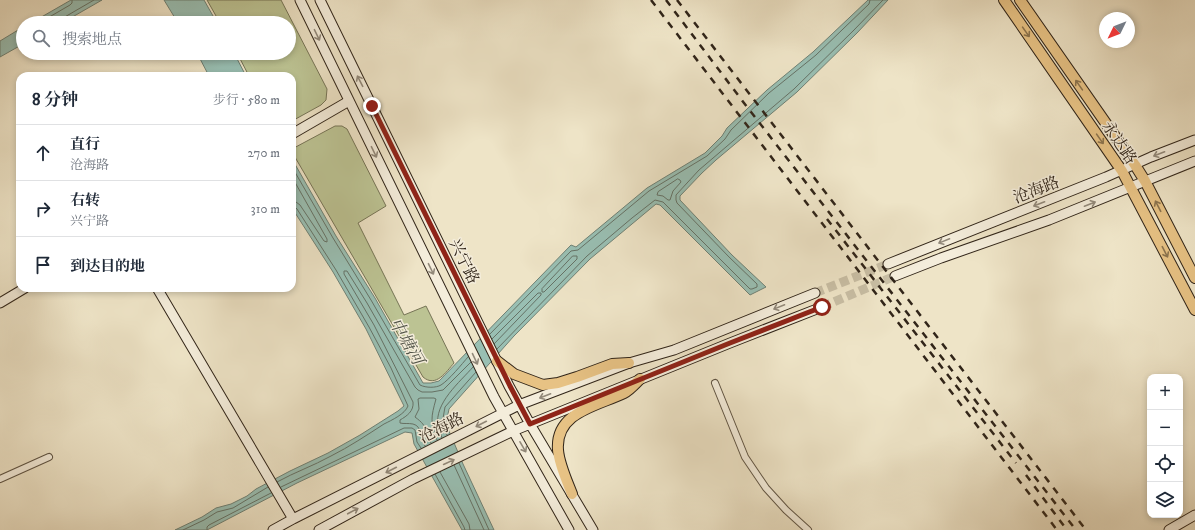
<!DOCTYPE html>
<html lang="zh">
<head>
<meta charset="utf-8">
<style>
  body { margin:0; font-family:"IM FELL DW Pica","Noto Serif SC",serif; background:#f6f6f7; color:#1f2937 }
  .controls { position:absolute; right:12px; bottom:12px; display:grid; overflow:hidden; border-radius:8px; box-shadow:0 2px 6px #0003 }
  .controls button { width:36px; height:36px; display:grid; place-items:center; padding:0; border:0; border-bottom:1px solid #e0e1e3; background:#fff; color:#1f2937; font:20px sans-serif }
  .compass { position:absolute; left:1099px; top:12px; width:36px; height:36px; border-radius:50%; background:#fff; box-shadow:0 2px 6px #0003; rotate:227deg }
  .stop { position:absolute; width:12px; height:12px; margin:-9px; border:3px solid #8f2418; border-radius:50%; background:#fff }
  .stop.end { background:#8f2418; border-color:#fff; box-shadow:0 1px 4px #0008 }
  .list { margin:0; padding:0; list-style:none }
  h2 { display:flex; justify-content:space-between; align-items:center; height:52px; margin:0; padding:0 16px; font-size:17px }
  h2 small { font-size:13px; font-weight:400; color:#747a83 }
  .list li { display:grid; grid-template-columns:26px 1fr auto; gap:12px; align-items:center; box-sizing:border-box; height:56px; padding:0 16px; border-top:1px solid #e0e1e3 }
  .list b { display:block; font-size:15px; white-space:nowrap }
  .list p { margin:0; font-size:13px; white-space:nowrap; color:#747a83 }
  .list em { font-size:13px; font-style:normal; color:#747a83 }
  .icon { flex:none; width:22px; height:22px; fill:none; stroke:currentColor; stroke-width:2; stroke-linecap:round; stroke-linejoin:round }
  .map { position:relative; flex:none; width:1195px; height:530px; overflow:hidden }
  .search { position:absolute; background:#fff; box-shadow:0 2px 6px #0003; left:16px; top:16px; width:280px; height:44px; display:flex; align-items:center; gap:10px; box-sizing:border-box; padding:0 14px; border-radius:22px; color:#747a83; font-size:15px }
  .panel { position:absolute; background:#fff; box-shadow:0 2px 6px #0003; left:16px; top:72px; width:280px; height:220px; border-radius:12px }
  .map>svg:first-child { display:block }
  .green { fill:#bcc393; stroke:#767456 }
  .water { fill:#99bfb3; stroke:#6f8175 }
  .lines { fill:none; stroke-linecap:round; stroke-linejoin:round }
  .shore { stroke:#657266; stroke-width:1 }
  .secondary-tunnel { stroke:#c8bea4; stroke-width:9; stroke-dasharray:9 4.5; stroke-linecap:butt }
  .street-casing { stroke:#605544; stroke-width:8 }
  .secondary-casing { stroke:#312519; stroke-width:11 }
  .primary-casing { stroke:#312519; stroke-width:12 }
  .street { stroke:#f4eddb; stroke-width:6 }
  .secondary { stroke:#f4eddb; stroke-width:9 }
  .primary { stroke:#e7c284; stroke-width:10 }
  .rail { stroke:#312519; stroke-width:2.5; stroke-dasharray:7 7; stroke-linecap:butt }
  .oneway { stroke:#8c744e }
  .oneway2 { stroke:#92897a }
  .route { stroke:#8f2418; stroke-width:5 }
  .labels { text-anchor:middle; stroke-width:3; stroke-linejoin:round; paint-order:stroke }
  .street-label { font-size:16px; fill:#312519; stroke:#f4eddb }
  .water-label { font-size:17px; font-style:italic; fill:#505347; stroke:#f4eddb }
</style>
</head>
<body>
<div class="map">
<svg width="1195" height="530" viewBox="0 0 1195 530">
  <rect width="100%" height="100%" fill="#eee4c7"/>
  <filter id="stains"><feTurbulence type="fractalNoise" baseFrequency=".005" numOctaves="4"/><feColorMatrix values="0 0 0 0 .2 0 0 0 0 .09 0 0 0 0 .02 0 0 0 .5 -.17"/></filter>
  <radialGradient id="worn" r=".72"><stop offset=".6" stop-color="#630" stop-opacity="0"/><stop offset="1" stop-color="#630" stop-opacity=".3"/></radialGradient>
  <path class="green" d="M 207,0 L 281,0 L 327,89 L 326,100 L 321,105 L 292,121 L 292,76 L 249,76 L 237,53 L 289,53 L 289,23 L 220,23 Z
    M 335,126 L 342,126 L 347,129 L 386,206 L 358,223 L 404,315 L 426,306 L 454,363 C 446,372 436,388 423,377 L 292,152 L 292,149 Z"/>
  <path class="water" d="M 71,0 L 102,0 L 62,23 L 31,23 Z
    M 164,0 L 204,0 L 217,23 L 178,23 Z
    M 868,0 L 888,0 L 857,33 L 797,92 L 716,160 L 702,173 L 680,196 L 680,200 L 732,255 L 766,287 L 750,295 L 660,205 L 656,204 L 590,259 L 514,336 L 449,409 L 446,424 L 463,464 L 494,530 L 462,530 L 414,444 L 412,433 L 405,432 L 297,483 L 207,530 L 175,530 L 202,517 L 216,508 L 231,504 L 247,496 L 256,489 L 290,471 L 328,453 L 360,435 L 398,411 L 404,406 L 366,329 L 333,272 L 292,208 L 292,159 L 336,236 L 375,298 L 423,383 L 431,383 L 439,381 L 571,245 L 576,247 L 647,188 L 705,153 L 722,136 L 727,128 L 767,90 L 813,52 Z
    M 23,27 L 23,44 L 0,57 L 0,41 Z
    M 197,53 L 234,53 L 246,76 L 209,76 Z"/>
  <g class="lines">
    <path class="shore" d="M 39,23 L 70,5 L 72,3 L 72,0
      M 61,23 L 63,18 L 94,0
      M 292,167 L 333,238 L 371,300 L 420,385 C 426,388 436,388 441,385 C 449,380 462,364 468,357
      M 292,177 L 327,239 L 327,242 L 324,241 L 300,205 L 296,202 L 292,202
      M 678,179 L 680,180 L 681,182 L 673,191 L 670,200 L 668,200 L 663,196 L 657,195 L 658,192 Z
      M 573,256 L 577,256 L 577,259 L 544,292 L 542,292 L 542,289 Z
      M 490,334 L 571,251 L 578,250 L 649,191 L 707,156 L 725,139 L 731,130 L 769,93 L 816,55 L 869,4 L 870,0
      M 492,339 L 538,293 L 541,293 L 541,295 L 494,344
      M 497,349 L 587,256 L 632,218 L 655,200 L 663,202 L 750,289 L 752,289 L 757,287 L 757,284 L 729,257 L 677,203 L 676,200 L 676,195 L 699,170 L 794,89 L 854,30 L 883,0
      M 447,435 L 442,424 L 445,407 L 476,372
      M 442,438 C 441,434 438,430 438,426 C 434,403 460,382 473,367
      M 431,443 C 423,430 430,428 415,417 L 419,409 L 418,399 L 420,398 L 434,398 L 436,399 C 431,417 430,422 437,440
      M 425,446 C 421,438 422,426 413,424 C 408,423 404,424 400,423 L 400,420 C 407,416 414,411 413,402 L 374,325 L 344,274 L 344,271 L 347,271 L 367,303 L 415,387 L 418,390 L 422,392 L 432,392 L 443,390 L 471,362
      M 459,463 L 489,530
      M 454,465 L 484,530
      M 440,472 L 469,524 L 470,530
      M 435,474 L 464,527 L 465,530
      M 277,482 C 295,472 313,466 331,456 C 349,447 367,435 384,424 C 392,420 405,414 408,406 L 391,368 L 369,327 L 336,270 L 297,209 L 295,207 L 292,207
      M 281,487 L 404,428 L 412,428 L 415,430 L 417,442 L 421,448
      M 183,530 L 204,520 L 217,512 L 233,508 L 268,487
      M 207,530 L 207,527 L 209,525 L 271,493"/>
    <path class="secondary-tunnel" d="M 815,293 L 888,264
      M 822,307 L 895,276"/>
    <defs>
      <path id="street" d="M 715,383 L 745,457 L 766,488 L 786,510 L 808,530
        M 0,479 L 49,457"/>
      <path id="secondary" d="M 300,0 L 494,397 L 569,530
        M 320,0 L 372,106 L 509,386 L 530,424 L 593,530
        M 292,134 L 349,101
        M 888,264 L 1106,177 L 1151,157 L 1195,140
        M 895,276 L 941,258 L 1049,220 L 1195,161
        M 157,288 L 293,519
        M 0,303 L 25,288
        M 273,530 L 293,519 L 519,405 L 629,363 L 674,350 L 815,293
        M 319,530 L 413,479 L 513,431 L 730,343 L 822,307
        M 1169,530 L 1195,515"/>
      <path id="primary" d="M 1004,0 L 1122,171 L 1195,310
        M 1020,0 L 1135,165 L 1145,181 L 1195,278
        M 497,361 L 514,374 L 543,385 L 558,383 L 577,377 L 612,364 L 629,363
        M 572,494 C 567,481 559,464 558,450 C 555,412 597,406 624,393 C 630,390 635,384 640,379"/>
    </defs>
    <use href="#street" class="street-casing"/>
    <use href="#secondary" class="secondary-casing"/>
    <use href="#primary" class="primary-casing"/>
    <use href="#street" class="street"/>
    <use href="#secondary" class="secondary"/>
    <use href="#primary" class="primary"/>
    <path class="rail" d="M 651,0 L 1057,530
      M 666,0 L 744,103 L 1076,530
      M 677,0 L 1086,530
      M 827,219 L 1016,463
      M 1026,475 L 1067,530"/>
  </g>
  <defs><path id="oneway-shaft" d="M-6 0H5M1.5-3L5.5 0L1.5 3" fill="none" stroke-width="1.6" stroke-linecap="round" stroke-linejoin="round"/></defs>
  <g class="oneway">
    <use href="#oneway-shaft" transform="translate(1026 32) rotate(55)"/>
    <use href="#oneway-shaft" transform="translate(1079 85) rotate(-125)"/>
    <use href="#oneway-shaft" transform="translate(1100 139) rotate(55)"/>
    <use href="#oneway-shaft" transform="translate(1158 206) rotate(-117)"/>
    <use href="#oneway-shaft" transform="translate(1165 252) rotate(63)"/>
  </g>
  <g class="oneway2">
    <use href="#oneway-shaft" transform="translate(317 35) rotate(64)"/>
    <use href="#oneway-shaft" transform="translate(360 81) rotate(-117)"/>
    <use href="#oneway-shaft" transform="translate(374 152) rotate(64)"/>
    <use href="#oneway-shaft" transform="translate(1159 154) rotate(159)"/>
    <use href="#oneway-shaft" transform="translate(1039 204) rotate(159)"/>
    <use href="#oneway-shaft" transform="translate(1090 204) rotate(-21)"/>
    <use href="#oneway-shaft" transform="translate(944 241) rotate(158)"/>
    <use href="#oneway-shaft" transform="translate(431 269) rotate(64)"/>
    <use href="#oneway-shaft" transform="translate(779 307) rotate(158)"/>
    <use href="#oneway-shaft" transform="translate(475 359) rotate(65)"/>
    <use href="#oneway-shaft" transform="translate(545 396) rotate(159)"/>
    <use href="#oneway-shaft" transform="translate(481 424) rotate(153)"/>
    <use href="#oneway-shaft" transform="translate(523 447) rotate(60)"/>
    <use href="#oneway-shaft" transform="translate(449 462) rotate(-25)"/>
    <use href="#oneway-shaft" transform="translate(391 470) rotate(153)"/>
    <use href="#oneway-shaft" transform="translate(353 511) rotate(-28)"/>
  </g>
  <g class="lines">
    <path class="route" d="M 372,106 L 510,386 L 530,424 L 730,343 L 822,307"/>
  </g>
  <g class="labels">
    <g class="street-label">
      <text transform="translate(1120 142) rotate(56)" y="6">永达路</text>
      <text transform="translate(1036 189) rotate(-21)" y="6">沧海路</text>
      <text transform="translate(465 261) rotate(64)" y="6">兴宁路</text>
      <text transform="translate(441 427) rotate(-27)" y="6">沧海路</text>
    </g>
    <g class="water-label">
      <text transform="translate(407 341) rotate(60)" y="6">中塘河</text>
    </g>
  </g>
  <rect width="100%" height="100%" filter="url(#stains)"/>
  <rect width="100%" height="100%" fill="url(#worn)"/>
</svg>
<div class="controls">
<button>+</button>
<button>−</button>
<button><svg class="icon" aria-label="locate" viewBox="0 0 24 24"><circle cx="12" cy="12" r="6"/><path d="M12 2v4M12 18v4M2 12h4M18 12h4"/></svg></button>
<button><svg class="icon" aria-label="layers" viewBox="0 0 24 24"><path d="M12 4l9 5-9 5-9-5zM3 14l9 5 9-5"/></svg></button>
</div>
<svg class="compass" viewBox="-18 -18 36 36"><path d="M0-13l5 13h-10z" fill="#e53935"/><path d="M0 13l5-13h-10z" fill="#747a83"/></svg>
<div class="stop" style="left:822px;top:307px"></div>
<div class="stop end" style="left:372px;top:106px"></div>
<div class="search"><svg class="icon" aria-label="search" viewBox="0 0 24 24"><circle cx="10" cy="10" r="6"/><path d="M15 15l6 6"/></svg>搜索地点</div>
<section class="panel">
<h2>8 分钟<small>步行 · 580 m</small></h2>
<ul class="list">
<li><svg class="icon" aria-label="ahead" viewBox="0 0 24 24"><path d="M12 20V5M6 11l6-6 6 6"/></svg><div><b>直行</b><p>沧海路</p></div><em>270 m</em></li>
<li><svg class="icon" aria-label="right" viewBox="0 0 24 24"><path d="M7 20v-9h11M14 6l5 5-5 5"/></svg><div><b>右转</b><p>兴宁路</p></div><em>310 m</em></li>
<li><svg class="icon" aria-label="arrive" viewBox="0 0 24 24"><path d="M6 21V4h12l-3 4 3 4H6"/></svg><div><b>到达目的地</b></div></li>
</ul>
</section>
</div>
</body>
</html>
